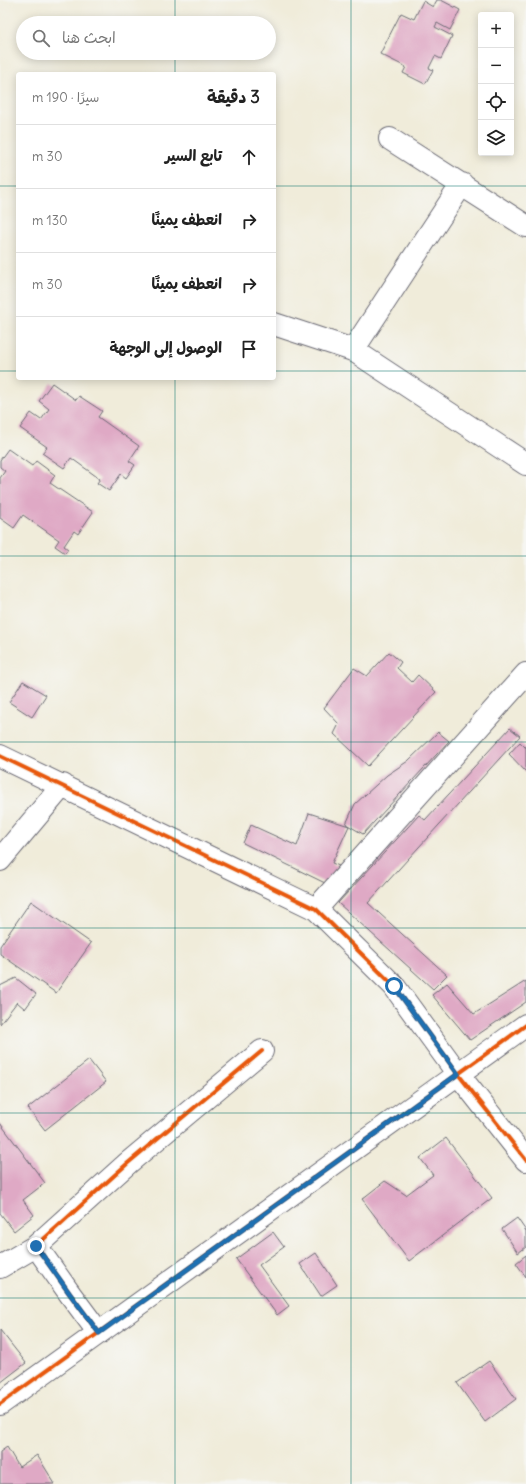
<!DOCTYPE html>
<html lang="ar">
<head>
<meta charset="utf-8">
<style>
  body { margin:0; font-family:Delius,"Playpen Sans Arabic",sans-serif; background:#f6f6f6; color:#222; direction:rtl }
  .controls { position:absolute; right:12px; top:12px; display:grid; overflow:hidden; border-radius:4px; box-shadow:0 2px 10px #0003 }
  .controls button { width:36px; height:36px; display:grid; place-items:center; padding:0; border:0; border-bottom:1px solid #e0e0e0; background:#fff; color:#222; font:20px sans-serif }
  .stop { position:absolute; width:12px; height:12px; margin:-9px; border:3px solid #1f6fb2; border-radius:50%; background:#fff }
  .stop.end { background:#1f6fb2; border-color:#fff; box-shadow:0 1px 4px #0008 }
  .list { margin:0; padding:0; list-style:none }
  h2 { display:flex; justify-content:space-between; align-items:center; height:52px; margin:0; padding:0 16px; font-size:17px }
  h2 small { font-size:13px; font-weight:400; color:#767676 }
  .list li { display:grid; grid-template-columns:26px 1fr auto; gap:12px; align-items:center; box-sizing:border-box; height:64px; padding:0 16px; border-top:1px solid #e0e0e0 }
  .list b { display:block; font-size:15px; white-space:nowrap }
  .list em { font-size:13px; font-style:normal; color:#767676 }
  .icon { flex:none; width:22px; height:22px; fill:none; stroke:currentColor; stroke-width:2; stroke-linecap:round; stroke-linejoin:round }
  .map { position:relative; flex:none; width:526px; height:1484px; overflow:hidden; direction:ltr }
  .search { position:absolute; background:#fff; box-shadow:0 2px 10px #0003; left:16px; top:16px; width:260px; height:44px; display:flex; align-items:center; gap:10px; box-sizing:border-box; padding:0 14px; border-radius:22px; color:#767676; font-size:15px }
  .panel { position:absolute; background:#fff; box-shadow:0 2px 10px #0003; left:16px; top:72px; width:260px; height:308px; border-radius:4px; direction:rtl }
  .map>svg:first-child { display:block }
  .building { fill:#dfa9c5 }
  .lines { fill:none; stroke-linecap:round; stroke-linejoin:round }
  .minor-casing { stroke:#6a6973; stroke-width:24 }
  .minor { stroke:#fff; stroke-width:22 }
  .cycleway-casing { stroke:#f6f6f2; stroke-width:6 }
  .cycleway { stroke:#e8590c; stroke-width:4 }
  .route { stroke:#1f6fb2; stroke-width:5 }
  .grid { fill:none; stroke:#0f766e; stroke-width:1; stroke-opacity:0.55 }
</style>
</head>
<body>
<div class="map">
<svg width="526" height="1484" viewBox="0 0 526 1484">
  <rect width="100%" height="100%" fill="#f6f6f2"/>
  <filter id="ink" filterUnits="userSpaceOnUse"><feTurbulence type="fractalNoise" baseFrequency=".025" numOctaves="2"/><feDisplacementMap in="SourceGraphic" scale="8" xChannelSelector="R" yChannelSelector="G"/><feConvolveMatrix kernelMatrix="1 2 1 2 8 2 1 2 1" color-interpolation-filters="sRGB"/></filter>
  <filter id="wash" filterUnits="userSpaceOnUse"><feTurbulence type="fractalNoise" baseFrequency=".012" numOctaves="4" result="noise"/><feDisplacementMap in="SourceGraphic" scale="16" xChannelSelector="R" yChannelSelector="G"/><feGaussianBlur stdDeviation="0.9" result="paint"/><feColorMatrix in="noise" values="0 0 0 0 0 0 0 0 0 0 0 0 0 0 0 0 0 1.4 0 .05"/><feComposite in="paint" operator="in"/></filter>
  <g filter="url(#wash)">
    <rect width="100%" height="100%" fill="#f0ecda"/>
    <g id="blocks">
      <path class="building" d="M 437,0 L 441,0 L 460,10 L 450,30 L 437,23 L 435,27 L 452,36 L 441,59 L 435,56 L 429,68 L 433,70 L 425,84 L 403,73 L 406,67 L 380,54 L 401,13 L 414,19 L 423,1 L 433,7 Z
        M 52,383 L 76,400 L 79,396 L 102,411 L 98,417 L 139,446 L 129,461 L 135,465 L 126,478 L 121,474 L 109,491 L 97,483 L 100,479 L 71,458 L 64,468 L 42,453 L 47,447 L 20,428 L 31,413 L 41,420 L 49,409 L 39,401 Z
        M 8,449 L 32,466 L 36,461 L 55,475 L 50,483 L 93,512 L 78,534 L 74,531 L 64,546 L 68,549 L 65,553 L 55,546 L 59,540 L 23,515 L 14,528 L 0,518 L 0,478 L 5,471 L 0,467 L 0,460 Z
        M 389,652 L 401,662 L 397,668 L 412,682 L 418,675 L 436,692 L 368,766 L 334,734 L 339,724 L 324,708 L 354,668 L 367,676 Z
        M 23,681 L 46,695 L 32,717 L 9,702 Z
        M 510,728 L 520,736 L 368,903 L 447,975 L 433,989 L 338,903 L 419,815 L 425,820 Z
        M 438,732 L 449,741 L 363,834 L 346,824 L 355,804 L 387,775 L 408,761 Z
        M 520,742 L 526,748 L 526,772 L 509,754 Z
        M 309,813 L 349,826 L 332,863 L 339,866 L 325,883 L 243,843 L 251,825 L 297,846 Z
        M 31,901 L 91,943 L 56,993 L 0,954 L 0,946 Z
        M 16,978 L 36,994 L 25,1009 L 17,1002 L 0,1024 L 0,986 Z
        M 526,981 L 526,1002 L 470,1040 L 432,995 L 447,983 L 474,1014 Z
        M 89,1060 L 106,1082 L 45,1130 L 28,1108 Z
        M 0,1123 L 45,1183 L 23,1200 L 34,1215 L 14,1231 L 0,1213 Z
        M 446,1138 L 492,1198 L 409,1261 L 362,1199 L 385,1181 L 406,1195 L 433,1175 L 420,1158 Z
        M 517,1218 L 526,1231 L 526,1247 L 518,1253 L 502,1229 Z
        M 273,1232 L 284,1247 L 259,1265 L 289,1306 L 277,1315 L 236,1259 Z
        M 316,1253 L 337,1285 L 321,1296 L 300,1264 Z
        M 526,1255 L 526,1277 L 516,1263 Z
        M 0,1330 L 26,1363 L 0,1383 Z
        M 489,1361 L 516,1399 L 485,1422 L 457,1383 Z
        M 7,1447 L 19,1467 L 37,1455 L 55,1484 L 0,1484 L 0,1452 Z"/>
    </g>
  </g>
  <g filter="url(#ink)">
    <use href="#blocks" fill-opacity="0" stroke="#6a6973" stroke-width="1"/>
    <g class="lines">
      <defs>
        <path id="minor" d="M 390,139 L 526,226
          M 462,184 L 353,350 L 526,464
          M 274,324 L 353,350
          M 0,756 L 316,909 L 394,986 L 458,1074 L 526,1160
          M 0,860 L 63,785
          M 316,909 L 526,674
          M 0,1267 L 36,1246
          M 99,1333 L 70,1294 L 36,1246 L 128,1163 L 262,1051
          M 0,1404 L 526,1025"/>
      </defs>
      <use href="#minor" class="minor-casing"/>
      <use href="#minor" class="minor"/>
      <defs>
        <path id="cycleway" d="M 0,756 L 316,909 L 394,986 L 458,1074 L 526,1160
          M 99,1333 L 70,1294 L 36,1246 L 128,1163 L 262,1051
          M 0,1404 L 526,1025"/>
      </defs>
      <use href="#cycleway" class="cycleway-casing"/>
      <use href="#cycleway" class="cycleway"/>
    </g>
  </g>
  <g class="lines" filter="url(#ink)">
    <path class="route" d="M 36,1246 L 70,1294 L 99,1333 L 458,1074 L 394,986"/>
  </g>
  <path class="grid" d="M 175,0 L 175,23M 351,0 L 351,1484M 175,53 L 175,74M 0,186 L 18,186M 274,186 L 526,186M 0,371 L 18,371M 274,371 L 526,371M 175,378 L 175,1484M 0,556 L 526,556M 0,742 L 526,742M 0,928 L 526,928M 0,1113 L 526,1113M 0,1298 L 526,1298"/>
</svg>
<div class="controls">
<button>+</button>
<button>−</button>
<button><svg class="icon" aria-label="locate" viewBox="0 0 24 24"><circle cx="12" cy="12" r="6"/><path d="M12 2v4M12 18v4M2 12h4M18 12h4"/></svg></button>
<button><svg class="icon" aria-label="layers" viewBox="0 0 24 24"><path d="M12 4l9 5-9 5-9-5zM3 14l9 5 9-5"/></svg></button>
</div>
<div class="stop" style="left:394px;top:986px"></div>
<div class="stop end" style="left:36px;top:1246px"></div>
<div class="search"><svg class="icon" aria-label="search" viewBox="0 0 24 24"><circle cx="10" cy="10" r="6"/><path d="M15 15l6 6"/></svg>ابحث هنا</div>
<section class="panel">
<h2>3 دقيقة<small>سيرًا · 190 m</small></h2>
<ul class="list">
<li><svg class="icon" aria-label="ahead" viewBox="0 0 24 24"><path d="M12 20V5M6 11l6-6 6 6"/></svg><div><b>تابع السير</b></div><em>30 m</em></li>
<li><svg class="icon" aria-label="right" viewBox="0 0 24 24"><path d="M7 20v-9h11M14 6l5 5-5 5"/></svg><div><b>انعطف يمينًا</b></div><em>130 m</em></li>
<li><svg class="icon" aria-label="right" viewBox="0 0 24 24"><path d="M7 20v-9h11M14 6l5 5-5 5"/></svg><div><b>انعطف يمينًا</b></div><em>30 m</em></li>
<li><svg class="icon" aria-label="arrive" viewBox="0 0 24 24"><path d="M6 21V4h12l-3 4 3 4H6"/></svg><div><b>الوصول إلى الوجهة</b></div></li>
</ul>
</section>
</div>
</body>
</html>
